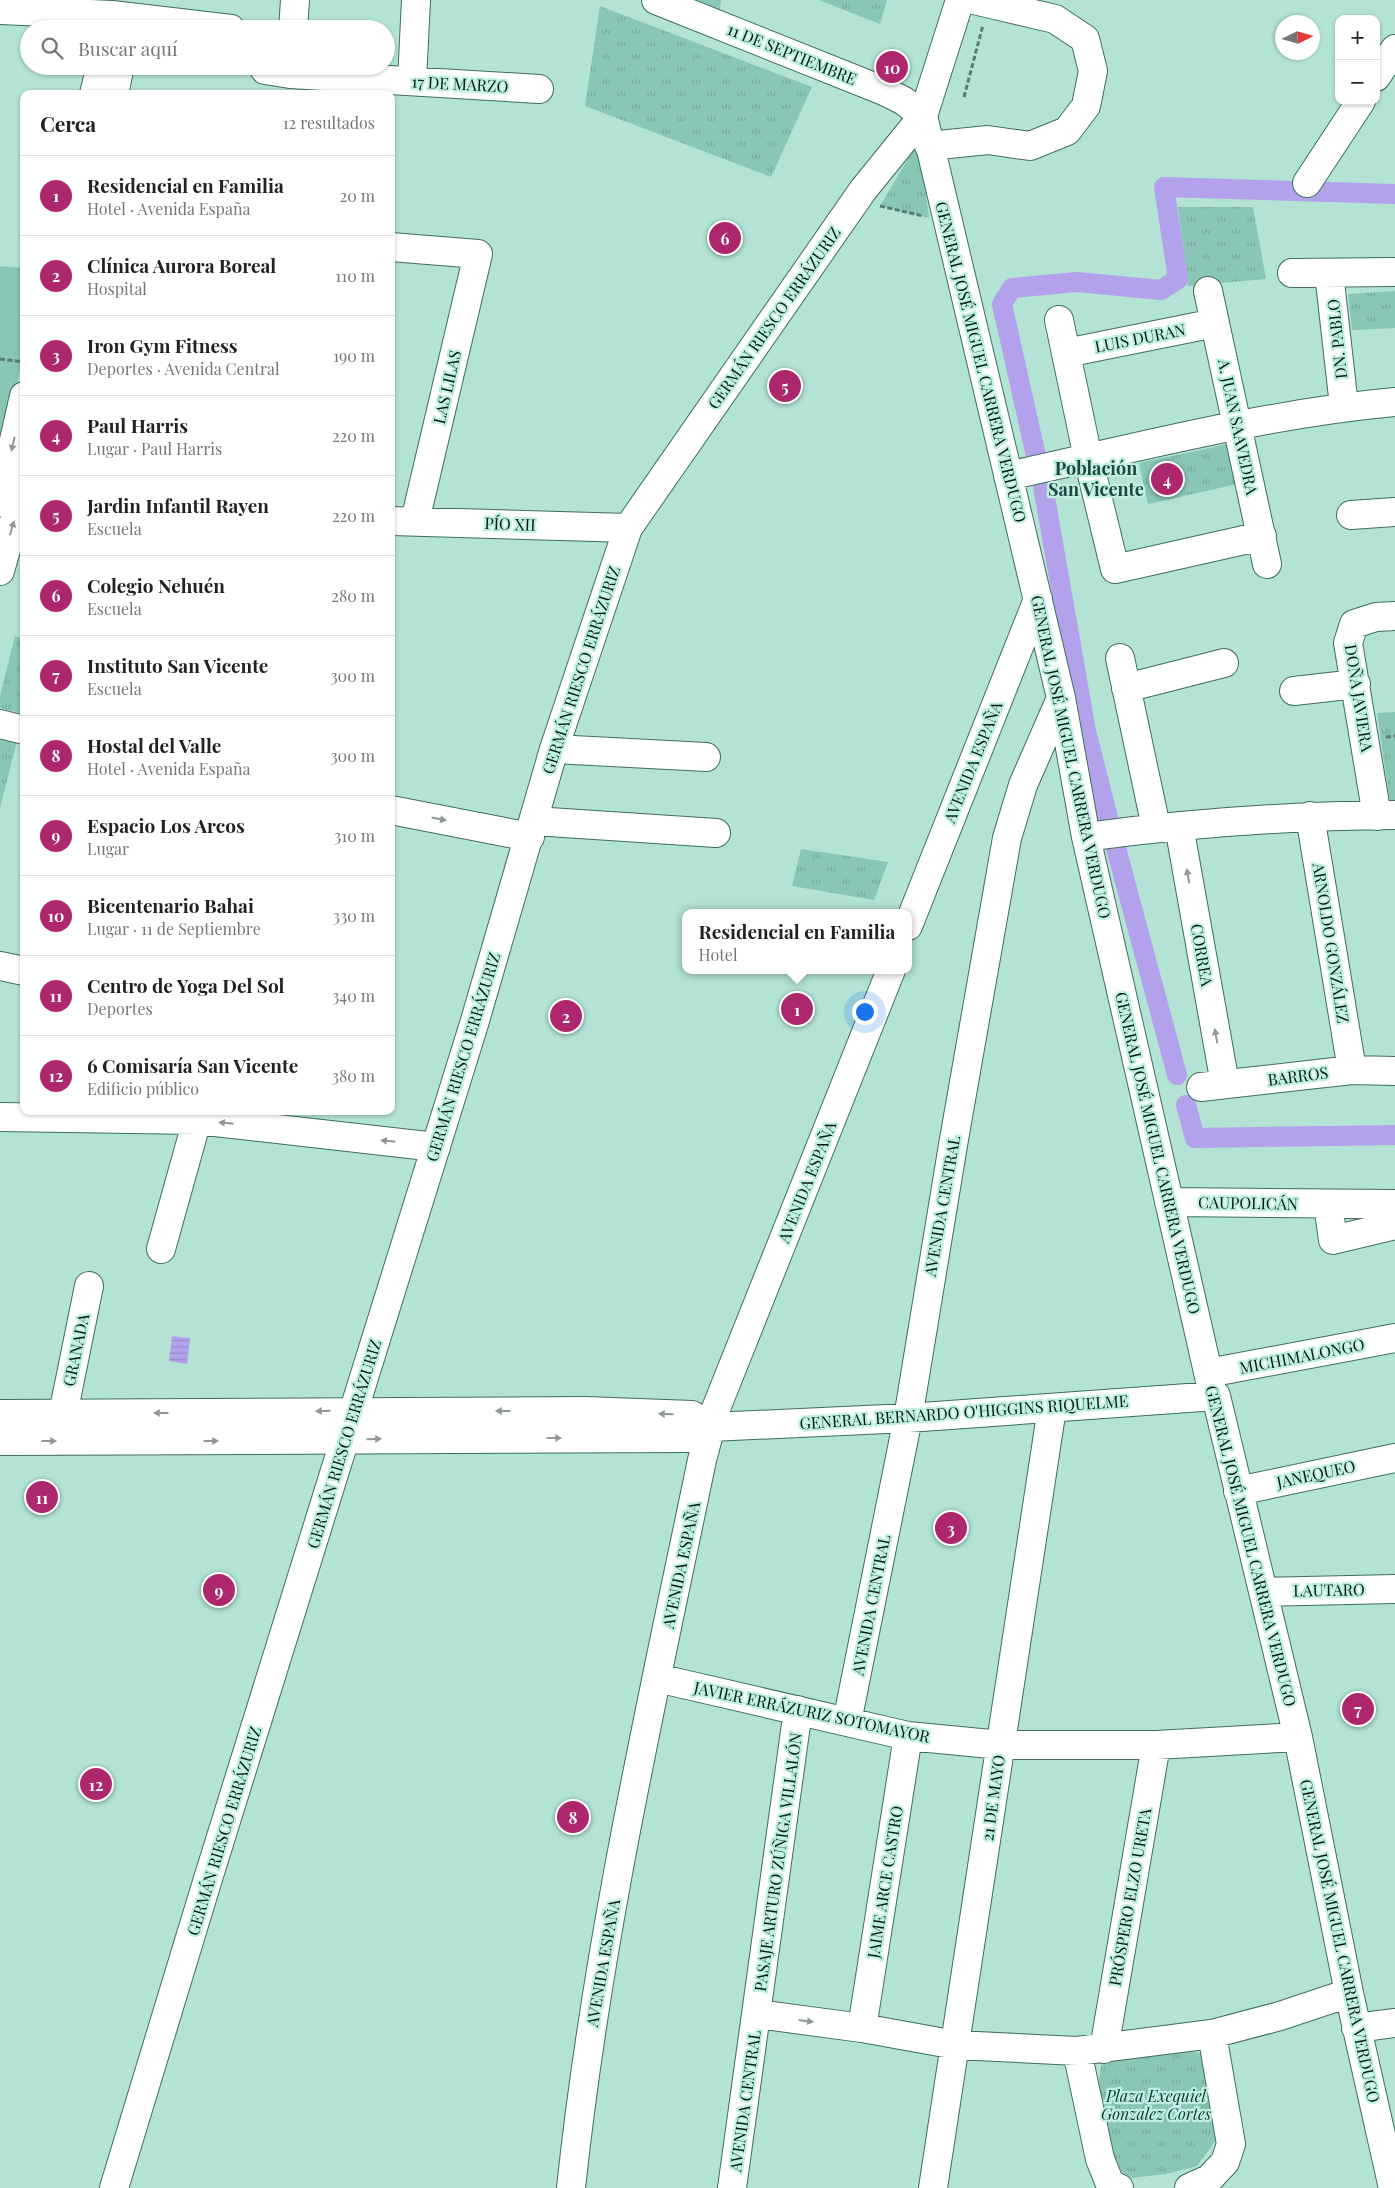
<!DOCTYPE html>
<html lang="es">
<head>
<meta charset="utf-8">
<style>
  body { margin:0; font-family:"Playfair Display",serif; background:#f2f2f2; color:#222 }
  .controls { position:absolute; right:15px; top:15px; display:grid; overflow:hidden; border-radius:10px; box-shadow:0 1px 4px #0004 }
  .controls button { width:45px; height:45px; display:grid; place-items:center; padding:0; border:0; border-bottom:1px solid #e0e0e0; background:#fff; color:#222; font:25px sans-serif }
  .compass { position:absolute; left:1275px; top:15px; width:45px; height:45px; border-radius:50%; background:#fff; box-shadow:0 1px 4px #0004; rotate:85deg }
  .you { position:absolute; left:864px; top:1011px; width:18px; height:18px; margin:-12px; border:4px solid #fff; border-radius:50%; background:#1a73e8; box-shadow:0 0 0 8px #1a73e833 }
  .badge { display:grid; place-items:center; width:32px; height:32px; border-radius:50%; background:#ad276c; color:#fff; font-size:16px; font-weight:700 }
  .pin { position:absolute; translate:-50% -50%; border:2px solid #fff; box-shadow:0 1px 5px #0006 }
  .popup { position:absolute; left:682px; top:909px; width:230px; height:65px; box-sizing:border-box; display:grid; place-content:center; border-radius:10px; background:#fff; filter:drop-shadow(0 1px 4px #0005); font-size:16px; white-space:nowrap; color:#767676 }
  .popup b { font-size:19px; color:#222 }
  .popup::after { content:''; position:absolute; left:50%; top:100%; margin-left:-10px; border:10px solid transparent; border-top-color:#fff }
  .list { margin:0; padding:0; list-style:none }
  h2 { display:flex; justify-content:space-between; align-items:center; height:65px; margin:0; padding:0 20px; font-size:21px }
  h2 small { font-size:16px; font-weight:400; color:#767676 }
  .list li { display:grid; grid-template-columns:32px 1fr auto; gap:15px; align-items:center; box-sizing:border-box; height:80px; padding:0 20px; border-top:1px solid #e0e0e0 }
  .list b { display:block; font-size:19px; white-space:nowrap }
  .list p { margin:0; font-size:16px; white-space:nowrap; color:#767676 }
  .list em { font-size:16px; font-style:normal; color:#767676 }
  .icon { flex:none; width:28px; height:28px; fill:none; stroke:currentColor; stroke-width:2; stroke-linecap:round; stroke-linejoin:round }
  .map { position:relative; flex:none; width:1395px; height:2188px; overflow:hidden }
  .search { position:absolute; background:#fff; box-shadow:0 1px 4px #0004; left:20px; top:20px; width:375px; height:55px; display:flex; align-items:center; gap:12px; box-sizing:border-box; padding:0 18px; border-radius:28px; color:#767676; font-size:19px }
  .panel { position:absolute; background:#fff; box-shadow:0 1px 4px #0004; left:20px; top:90px; width:375px; height:1025px; border-radius:10px }
  .map>svg:first-child { display:block }
  .grass { fill:url(#grass-tufts) }
  .garden { fill:#89c6b5 }
  .water { fill:url(#water-rules) }
  .lines { fill:none; stroke-linecap:round; stroke-linejoin:round }
  .canal { stroke:#b3a2eb; stroke-width:20 }
  .minor-casing { stroke:#3f6d60; stroke-width:30 }
  .major-casing { stroke:#3f6d60; stroke-width:30 }
  .path { stroke:#5a7c72; stroke-width:3; stroke-dasharray:5 2.5; stroke-linecap:butt }
  .minor { stroke:#fff; stroke-width:28 }
  .major { stroke:#fff; stroke-width:28 }
  .oneway { fill:#8f9895 }
  .labels { text-anchor:middle; stroke-width:4.5; stroke-linejoin:round; paint-order:stroke }
  .street-label { font-size:16px; fill:#061914; stroke:#bff0e1 }
  .park-label { font-size:16px; font-style:italic; fill:#093a30; stroke:#bff0e1 }
  .neighbourhood-label { font-size:18px; font-weight:bold; fill:#1b493e; stroke:#bff0e1 }
</style>
</head>
<body>
<div class="map">
<svg width="1395" height="2188" viewBox="0 0 1395 2188">
  <defs>
    <pattern id="grass-tufts" width="24" height="20" patternUnits="userSpaceOnUse" patternTransform="scale(1.25)"><rect width="24" height="20" fill="#89c6b5"/><path d="M3 7l-1-3M5 7V3M7 7l1-3M15 17l-1-3M17 17v-4M19 17l1-3" fill="none" stroke="#75aa9b"/></pattern>
    <pattern id="water-rules" width="6" height="5" patternUnits="userSpaceOnUse" patternTransform="scale(1.25)"><rect width="6" height="5" fill="#b3a2eb"/><path d="M0 2.5h6" fill="none" stroke="#988bc9"/></pattern>
  </defs>
  <rect width="100%" height="100%" fill="#b2e3d4"/>
  <path class="grass" d="M 680,0 L 721,0 L 719,18 Z
    M 819,0 L 887,0 L 880,24 Z
    M 600,6 L 812,87 L 771,177 L 585,106 Z
    M 919,140 L 929,218 L 880,206 Z
    M 1178,207 L 1253,207 L 1266,279 L 1188,286 Z
    M 1395,291 L 1395,328 L 1352,330 L 1348,294 Z
    M 1233,443 L 1242,483 L 1148,504 L 1139,463 Z
    M 15,636 L 24,639 L 24,714 L 0,708 L 0,696 Z
    M 1395,712 L 1395,802 L 1390,802 L 1377,713 Z
    M 0,736 L 17,741 L 0,808 Z
    M 801,849 L 888,862 L 874,900 L 792,886 Z
    M 1176,2047 L 1206,2055 L 1216,2140 L 1197,2166 L 1166,2174 L 1132,2178 L 1111,2165 L 1097,2092 L 1103,2056 Z"/>
  <path class="garden" d="M 0,266 L 24,268 L 24,347 L 0,472 Z"/>
  <path class="water" d="M 172,1336 L 190,1338 L 187,1364 L 169,1361 Z"/>
  <g class="lines">
    <path class="canal" d="M 1036,456 L 1002,304 L 1012,288 L 1077,282 L 1161,290 L 1178,279 L 1164,187 L 1395,194
      M 1043,486 L 1086,731 L 1108,818
      M 1116,848 L 1177,1075
      M 1186,1105 L 1195,1138 L 1395,1135"/>
    <defs>
      <path id="minor" d="M 656,0 L 884,91 L 904,101 L 923,116 L 1061,698 L 1086,837 L 1213,1394 L 1216,1396 L 1298,1737 L 1349,1993 L 1393,2188
        M 0,10 L 112,15 L 231,29
        M 293,29 L 295,0
        M 265,66 L 265,70 L 290,74 L 539,89
        M 1376,77 L 1395,49
        M 412,81 L 416,0
        M 94,94 L 101,66
        M 114,94 L 120,66
        M 929,146 L 988,140 L 1030,146 L 1067,131 L 1086,106 L 1093,71 L 1085,39 L 1055,19 L 974,0
        M 1307,183 L 1361,101
        M 391,247 L 478,254 L 415,521
        M 1292,273 L 1395,272
        M 1329,273 L 1344,406
        M 1208,291 L 1267,564
        M 1059,320 L 1088,458 L 1115,569 L 1262,536
        M 1066,353 L 1215,323
        M 1008,476 C 1136,448 1264,414 1395,402
        M 0,502 L 24,396
        M 1351,515 L 1395,512
        M 391,521 L 628,528
        M 0,571 L 24,485
        M 1120,658 L 1156,827
        M 1126,688 L 1224,663
        M 1294,691 L 1356,684
        M 0,724 L 24,730
        M 554,749 L 706,757
        M 391,810 L 530,837
        M 1310,816 L 1352,1070
        M 1377,816 L 1348,643 L 1354,624 L 1376,617 L 1395,616
        M 534,821 L 716,833
        M 1179,826 L 1225,1084
        M 1086,837 C 1188,823 1292,816 1395,815
        M 908,926 L 1038,599
        M 0,966 L 24,971
        M 1201,1087 L 1352,1070 L 1395,1071
        M 0,1117 L 197,1120 L 436,1147
        M 1169,1202 L 1395,1204
        M 1328,1204 L 1333,1240 L 1395,1225
        M 161,1249 L 197,1120
        M 1208,1373 L 1395,1338
        M 0,1414 L 585,1411 L 692,1415 L 711,1427
        M 63,1414 L 89,1286
        M 0,1441 L 688,1438 L 711,1427 L 908,1418 L 1216,1396
        M 1238,1491 L 1395,1458
        M 1263,1592 L 1395,1589
        M 657,1678 L 908,1736 L 1001,1745 L 1156,1745 L 1298,1737
        M 847,1722 L 908,1418 L 953,1145 L 1007,838 L 1023,785 L 1061,698
        M 757,2014 L 862,2028 L 956,2045 L 1077,2051 L 1212,2034 L 1280,2016 L 1349,1993
        M 862,2028 L 908,1736
        M 1356,2028 L 1395,2023
        M 1104,2049 L 1156,1745
        M 1077,2051 L 1100,2159 L 1110,2184 L 1119,2188
        M 571,2188 C 597,1943 652,1701 702,1460 L 715,1411 L 891,970
        M 732,2188 L 798,1710
        M 933,2188 L 1052,1408
        M 1189,2188 L 1209,2179 L 1225,2162 L 1231,2144 L 1212,2034"/>
      <path id="major" d="M 114,2188 L 207,1882 L 474,1024 L 554,749 L 628,528 L 863,190 L 923,116 L 960,0"/>
    </defs>
    <use href="#minor" class="minor-casing"/>
    <use href="#major" class="major-casing"/>
    <path class="path" d="M 964,97 L 983,25
      M 880,206 L 923,216
      M 0,359 L 24,362
      M 1386,737 L 1395,736"/>
    <use href="#minor" class="minor"/>
    <use href="#major" class="major"/>
  </g>
  <defs><path id="oneway-solid" d="M-6-.8H1V-3.2L6.5 0L1 3.2V.8H-6Z" transform="scale(1.25)"/></defs>
  <g class="oneway">
    <use href="#oneway-solid" transform="translate(13 444) rotate(103)"/>
    <use href="#oneway-solid" transform="translate(12 528) rotate(-74)"/>
    <use href="#oneway-solid" transform="translate(439 819) rotate(11)"/>
    <use href="#oneway-solid" transform="translate(1188 876) rotate(-100)"/>
    <use href="#oneway-solid" transform="translate(1216 1036) rotate(-100)"/>
    <use href="#oneway-solid" transform="translate(226 1123) rotate(-174)"/>
    <use href="#oneway-solid" transform="translate(388 1141) rotate(-174)"/>
    <use href="#oneway-solid" transform="translate(323 1411) rotate(178)"/>
    <use href="#oneway-solid" transform="translate(503 1411) rotate(-180)"/>
    <use href="#oneway-solid" transform="translate(161 1413) rotate(180)"/>
    <use href="#oneway-solid" transform="translate(666 1414) rotate(-178)"/>
    <use href="#oneway-solid" transform="translate(554 1438)"/>
    <use href="#oneway-solid" transform="translate(374 1439) rotate(-1)"/>
    <use href="#oneway-solid" transform="translate(49 1441)"/>
    <use href="#oneway-solid" transform="translate(211 1441)"/>
    <use href="#oneway-solid" transform="translate(806 2021) rotate(7)"/>
  </g>
  <g class="labels">
    <g class="street-label">
      <text transform="translate(792 54) rotate(22)" y="6">11 DE SEPTIEMBRE</text>
      <text transform="translate(460 84) rotate(3)" y="6">17 DE MARZO</text>
      <text transform="translate(774 318) rotate(-55)" y="6">GERMÁN RIESCO ERRÁZURIZ</text>
      <text transform="translate(1140 338) rotate(-11)" y="6">LUIS DURAN</text>
      <text transform="translate(1337 339) rotate(-96)" y="6">DN. PABLO</text>
      <text transform="translate(981 362) rotate(76)" y="6">GENERAL JOSÉ MIGUEL CARRERA VERDUGO</text>
      <text transform="translate(447 387) rotate(-77)" y="6">LAS LILAS</text>
      <text transform="translate(1238 427) rotate(78)" y="6">A. JUAN SAAVEDRA</text>
      <text transform="translate(510 524) rotate(2)" y="6">PÍO XII</text>
      <text transform="translate(581 670) rotate(-72)" y="6">GERMÁN RIESCO ERRÁZURIZ</text>
      <text transform="translate(1359 698) rotate(81)" y="6">DOÑA JAVIERA</text>
      <text transform="translate(1071 757) rotate(78)" y="6">GENERAL JOSÉ MIGUEL CARRERA VERDUGO</text>
      <text transform="translate(973 762) rotate(-68)" y="6">AVENIDA ESPAÑA</text>
      <text transform="translate(1331 943) rotate(81)" y="6">ARNOLDO GONZÁLEZ</text>
      <text transform="translate(1202 955) rotate(80)" y="6">CORREA</text>
      <text transform="translate(463 1057) rotate(-73)" y="6">GERMÁN RIESCO ERRÁZURIZ</text>
      <text transform="translate(1298 1076) rotate(-7)" y="6">BARROS</text>
      <text transform="translate(1158 1153) rotate(77)" y="6">GENERAL JOSÉ MIGUEL CARRERA VERDUGO</text>
      <text transform="translate(807 1182) rotate(-68)" y="6">AVENIDA ESPAÑA</text>
      <text transform="translate(1248 1203) rotate(1)" y="6">CAUPOLICÁN</text>
      <text transform="translate(942 1206) rotate(-80)" y="6">AVENIDA CENTRAL</text>
      <text transform="translate(76 1350) rotate(-78)" y="6">GRANADA</text>
      <text transform="translate(1302 1356) rotate(-11)" y="6">MICHIMALONGO</text>
      <text transform="translate(964 1412) rotate(-4)" y="6">GENERAL BERNARDO O'HIGGINS RIQUELME</text>
      <text transform="translate(344 1444) rotate(-73)" y="6">GERMÁN RIESCO ERRÁZURIZ</text>
      <text transform="translate(1316 1474) rotate(-12)" y="6">JANEQUEO</text>
      <text transform="translate(1251 1546) rotate(76)" y="6">GENERAL JOSÉ MIGUEL CARRERA VERDUGO</text>
      <text transform="translate(681 1565) rotate(-78)" y="6">AVENIDA ESPAÑA</text>
      <text transform="translate(1329 1590) rotate(-1)" y="6">LAUTARO</text>
      <text transform="translate(871 1605) rotate(-79)" y="6">AVENIDA CENTRAL</text>
      <text transform="translate(812 1712) rotate(12)" y="6">JAVIER ERRÁZURIZ SOTOMAYOR</text>
      <text transform="translate(993 1798) rotate(-82)" y="6">21 DE MAYO</text>
      <text transform="translate(224 1831) rotate(-73)" y="6">GERMÁN RIESCO ERRÁZURIZ</text>
      <text transform="translate(778 1862) rotate(-82)" y="6">PASAJE ARTURO ZÚÑIGA VILLALÓN</text>
      <text transform="translate(885 1882) rotate(-81)" y="6">JAIME ARCE CASTRO</text>
      <text transform="translate(1130 1897) rotate(-80)" y="6">PRÓSPERO ELZO URETA</text>
      <text transform="translate(1340 1941) rotate(78)" y="6">GENERAL JOSÉ MIGUEL CARRERA VERDUGO</text>
      <text transform="translate(603 1963) rotate(-80)" y="6">AVENIDA ESPAÑA</text>
      <text transform="translate(745 2101) rotate(-82)" y="6">AVENIDA CENTRAL</text>
    </g>
    <g class="park-label">
      <text x="1156" y="2102">Plaza Exequiel<tspan x="1156" dy="18">Gonzalez Cortes</tspan></text>
    </g>
    <g class="neighbourhood-label">
      <text x="1096" y="475">Población<tspan x="1096" dy="21">San Vicente</tspan></text>
    </g>
  </g>
</svg>
<div class="controls">
<button>+</button>
<button>−</button>
</div>
<svg class="compass" viewBox="-18 -18 36 36"><path d="M0-13l5 13h-10z" fill="#e53935"/><path d="M0 13l5-13h-10z" fill="#767676"/></svg>
<div class="you"></div>
<div class="pin badge" style="left:797px;top:1009px">1</div>
<div class="popup"><b>Residencial en Familia</b>Hotel</div>
<div class="pin badge" style="left:566px;top:1016px">2</div>
<div class="pin badge" style="left:951px;top:1528px">3</div>
<div class="pin badge" style="left:1167px;top:479px">4</div>
<div class="pin badge" style="left:785px;top:386px">5</div>
<div class="pin badge" style="left:725px;top:238px">6</div>
<div class="pin badge" style="left:1358px;top:1709px">7</div>
<div class="pin badge" style="left:573px;top:1817px">8</div>
<div class="pin badge" style="left:219px;top:1590px">9</div>
<div class="pin badge" style="left:892px;top:67px">10</div>
<div class="pin badge" style="left:42px;top:1497px">11</div>
<div class="pin badge" style="left:96px;top:1784px">12</div>
<div class="search"><svg class="icon" aria-label="search" viewBox="0 0 24 24"><circle cx="10" cy="10" r="6"/><path d="M15 15l6 6"/></svg>Buscar aquí</div>
<section class="panel">
<h2>Cerca<small>12 resultados</small></h2>
<ul class="list">
<li><span class="badge">1</span><div><b>Residencial en Familia</b><p>Hotel · Avenida España</p></div><em>20 m</em></li>
<li><span class="badge">2</span><div><b>Clínica Aurora Boreal</b><p>Hospital</p></div><em>110 m</em></li>
<li><span class="badge">3</span><div><b>Iron Gym Fitness</b><p>Deportes · Avenida Central</p></div><em>190 m</em></li>
<li><span class="badge">4</span><div><b>Paul Harris</b><p>Lugar · Paul Harris</p></div><em>220 m</em></li>
<li><span class="badge">5</span><div><b>Jardin Infantil Rayen</b><p>Escuela</p></div><em>220 m</em></li>
<li><span class="badge">6</span><div><b>Colegio Nehuén</b><p>Escuela</p></div><em>280 m</em></li>
<li><span class="badge">7</span><div><b>Instituto San Vicente</b><p>Escuela</p></div><em>300 m</em></li>
<li><span class="badge">8</span><div><b>Hostal del Valle</b><p>Hotel · Avenida España</p></div><em>300 m</em></li>
<li><span class="badge">9</span><div><b>Espacio Los Arcos</b><p>Lugar</p></div><em>310 m</em></li>
<li><span class="badge">10</span><div><b>Bicentenario Bahai</b><p>Lugar · 11 de Septiembre</p></div><em>330 m</em></li>
<li><span class="badge">11</span><div><b>Centro de Yoga Del Sol</b><p>Deportes</p></div><em>340 m</em></li>
<li><span class="badge">12</span><div><b>6 Comisaría San Vicente</b><p>Edificio público</p></div><em>380 m</em></li>
</ul>
</section>
</div>
</body>
</html>
